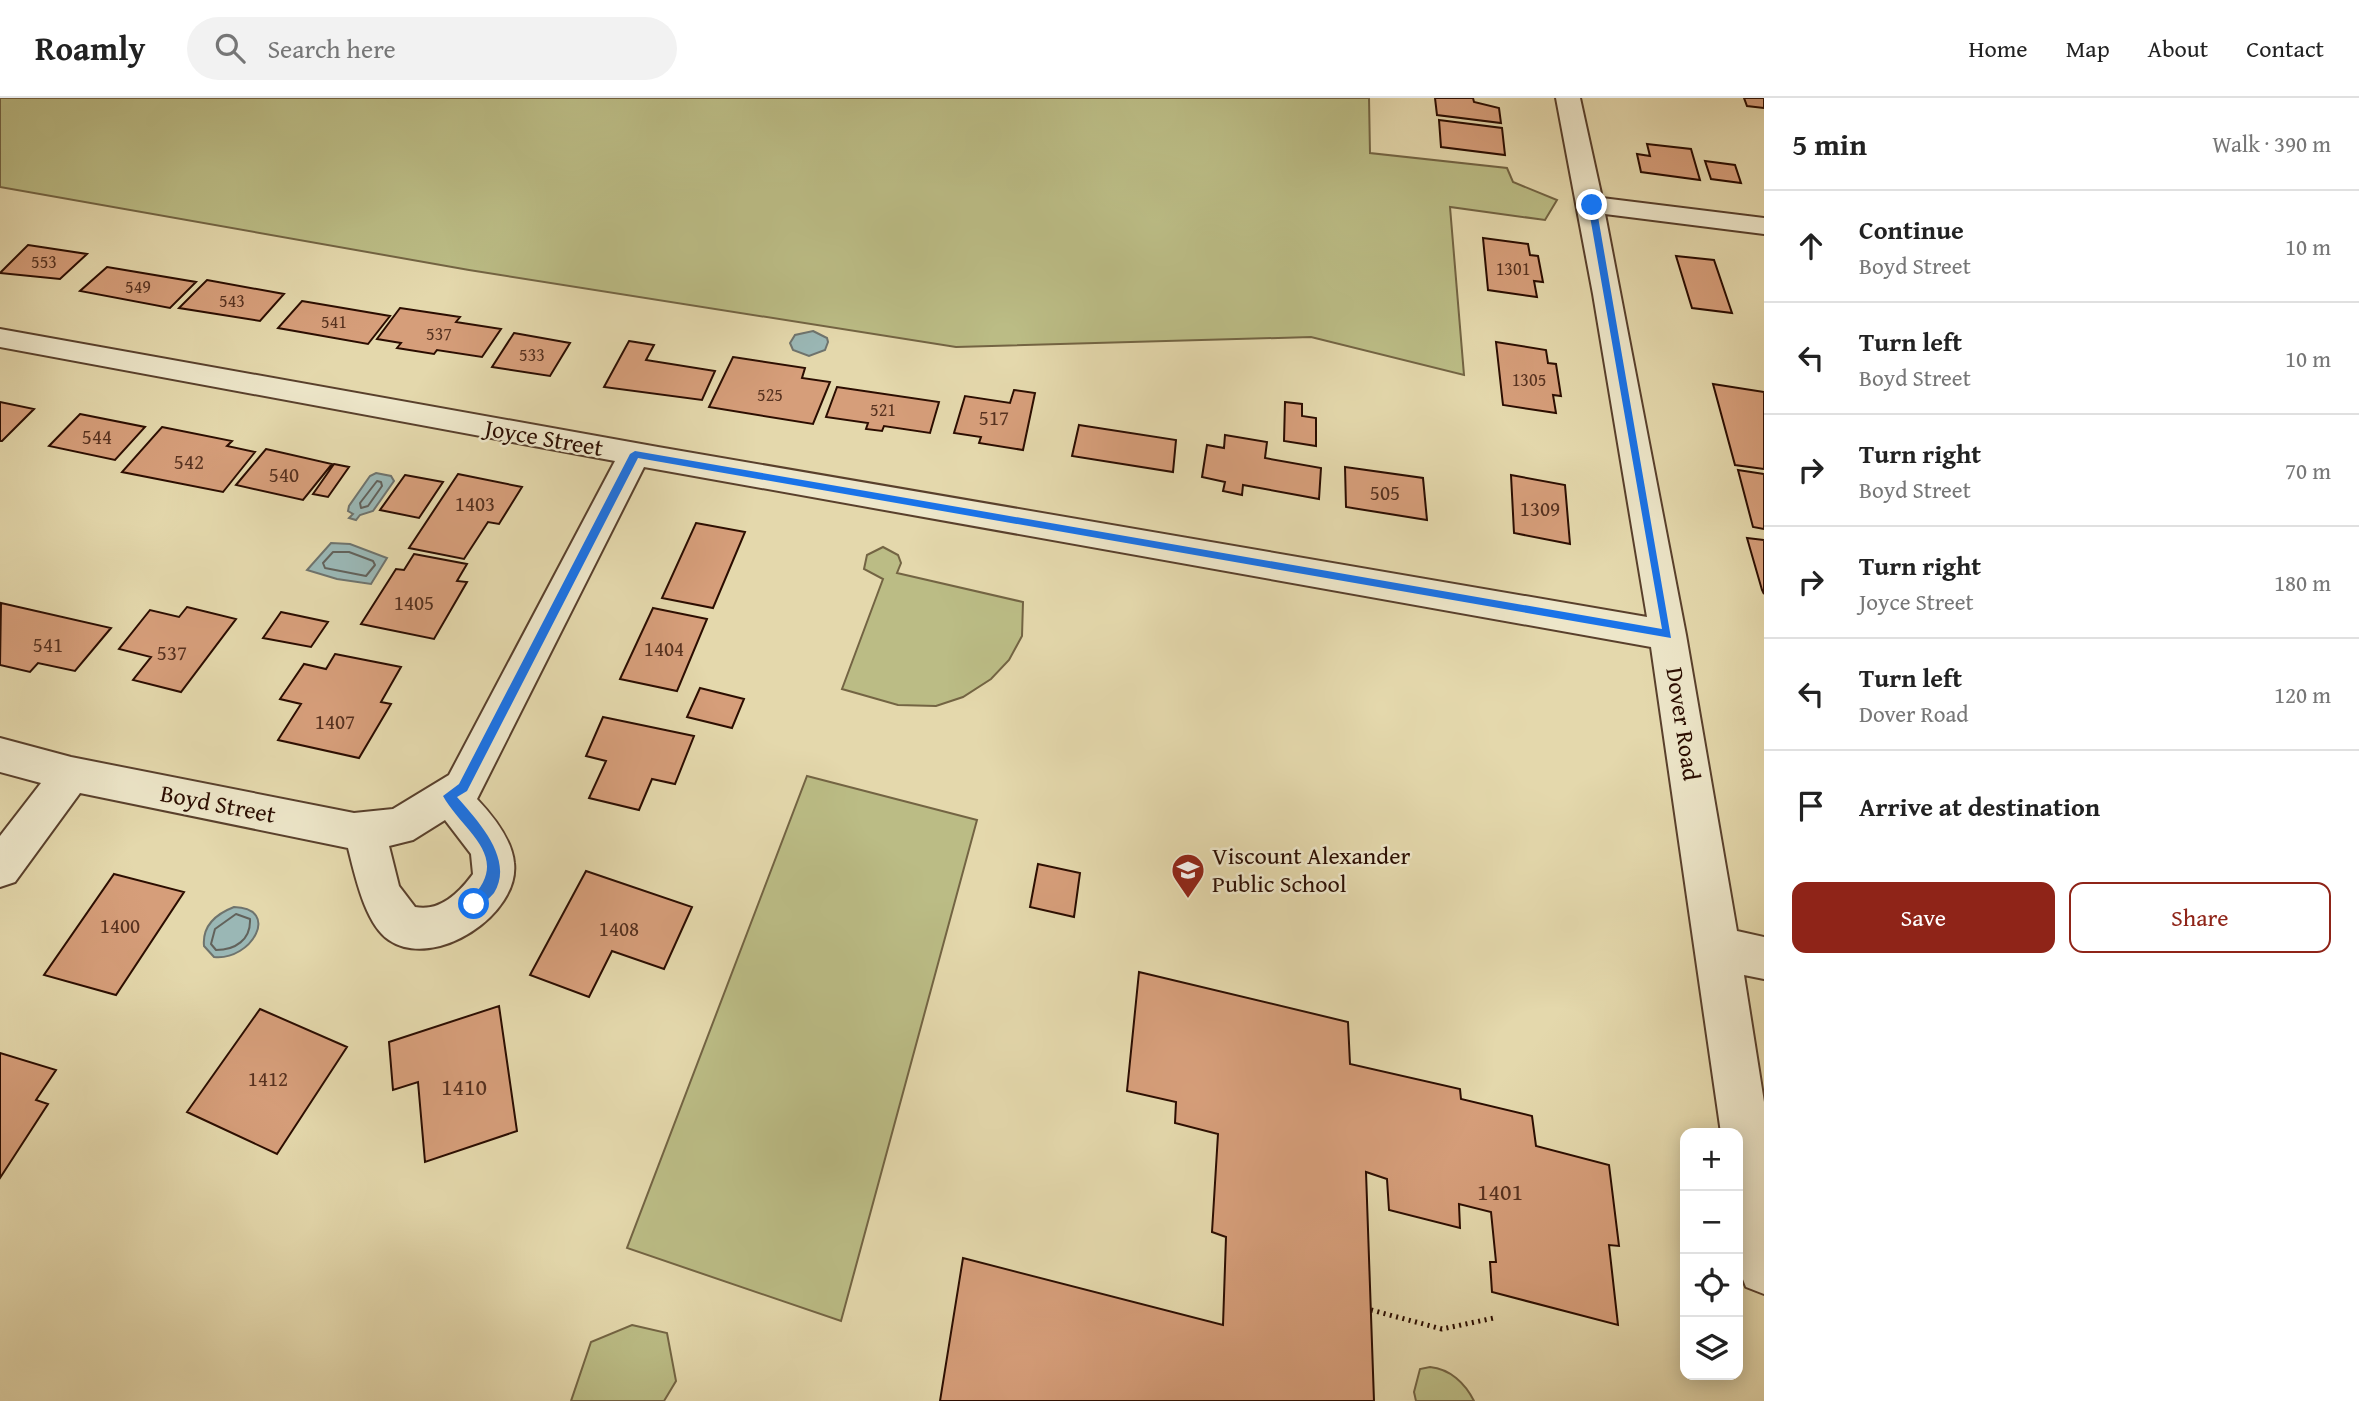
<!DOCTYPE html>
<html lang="en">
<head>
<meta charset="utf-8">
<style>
  body { margin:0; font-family:"Gentium Book Plus",serif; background:#f2f2f2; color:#222 }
  .controls { position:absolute; right:21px; bottom:21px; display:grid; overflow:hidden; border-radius:14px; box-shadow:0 4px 18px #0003 }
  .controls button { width:63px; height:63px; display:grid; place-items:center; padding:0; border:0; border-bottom:2px solid #e0e0e0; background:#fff; color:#222; font:35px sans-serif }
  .stop { position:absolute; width:21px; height:21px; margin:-16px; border:5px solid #1a73e8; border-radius:50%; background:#fff }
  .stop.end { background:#1a73e8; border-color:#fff; box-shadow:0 2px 7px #0008 }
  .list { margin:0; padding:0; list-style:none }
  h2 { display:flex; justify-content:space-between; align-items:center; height:91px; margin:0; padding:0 28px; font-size:30px }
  h2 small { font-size:23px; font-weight:400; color:#767676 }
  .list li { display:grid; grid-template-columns:46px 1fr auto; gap:21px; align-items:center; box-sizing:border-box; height:112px; padding:0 28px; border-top:2px solid #e0e0e0 }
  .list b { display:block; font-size:26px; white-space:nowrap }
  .list p { margin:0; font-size:23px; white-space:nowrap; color:#767676 }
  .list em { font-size:23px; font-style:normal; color:#767676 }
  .actions { display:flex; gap:14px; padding:21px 28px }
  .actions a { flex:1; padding:16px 0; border:2px solid #8f2418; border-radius:14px; text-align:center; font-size:24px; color:#8f2418 }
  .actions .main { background:#8f2418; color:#fff }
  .icon { flex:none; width:38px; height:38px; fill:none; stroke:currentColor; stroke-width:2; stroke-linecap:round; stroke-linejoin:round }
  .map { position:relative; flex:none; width:1764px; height:1303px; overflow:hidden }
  header { display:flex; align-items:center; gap:42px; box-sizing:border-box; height:98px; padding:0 35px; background:#fff; border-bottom:2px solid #e0e0e0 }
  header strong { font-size:33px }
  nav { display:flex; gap:38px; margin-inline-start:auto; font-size:24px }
  .search { width:490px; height:63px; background:#f2f2f2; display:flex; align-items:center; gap:18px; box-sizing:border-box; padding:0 24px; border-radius:38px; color:#767676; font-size:26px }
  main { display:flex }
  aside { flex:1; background:#fff }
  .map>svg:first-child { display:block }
  .green { fill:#bbbc85; stroke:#736443; stroke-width:2 }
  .water { fill:#9ab7b5; stroke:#6e736d; stroke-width:2 }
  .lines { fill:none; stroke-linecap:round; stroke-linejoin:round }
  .shore { stroke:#62625b; stroke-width:2 }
  .building { fill:#d69e7a; stroke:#2b0d01; stroke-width:2 }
  .minor-casing { stroke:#59402c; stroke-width:4 }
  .path { stroke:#2b0d01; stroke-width:5; stroke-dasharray:2 4.5; stroke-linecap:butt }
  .minor { fill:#ede6c9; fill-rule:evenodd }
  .route { fill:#1a73e8 }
  .labels { text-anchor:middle; stroke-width:5; stroke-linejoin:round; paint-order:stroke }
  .far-number-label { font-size:18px; fill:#56311f }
  .number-label { font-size:21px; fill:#56311f }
  .street-label { font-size:24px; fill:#2b0d01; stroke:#ede6c9 }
  .poi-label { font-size:24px; fill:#2b0d01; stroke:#ede6c9; text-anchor:start }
  .near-number-label { font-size:24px; fill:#56311f }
</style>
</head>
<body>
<header>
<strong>Roamly</strong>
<div class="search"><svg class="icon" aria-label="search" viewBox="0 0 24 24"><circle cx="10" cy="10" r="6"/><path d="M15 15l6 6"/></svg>Search here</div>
<nav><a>Home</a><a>Map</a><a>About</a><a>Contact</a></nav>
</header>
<main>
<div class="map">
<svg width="1764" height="1303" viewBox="0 0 1764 1303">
  <rect width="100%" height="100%" fill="#e4d8ac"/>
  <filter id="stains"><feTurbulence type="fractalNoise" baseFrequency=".00286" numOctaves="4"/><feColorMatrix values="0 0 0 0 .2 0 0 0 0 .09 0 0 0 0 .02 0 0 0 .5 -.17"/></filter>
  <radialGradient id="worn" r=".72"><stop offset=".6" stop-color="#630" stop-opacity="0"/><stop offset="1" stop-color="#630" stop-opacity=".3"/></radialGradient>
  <path class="green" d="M 0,0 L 1369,0 L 1370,55 L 1507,70 L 1513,84 L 1557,102 L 1545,122 L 1450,109 L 1464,277 L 1311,239 L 956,249 L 469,172 L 0,89 Z
    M 883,449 L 898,457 L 901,465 L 897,475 L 1023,504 L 1022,538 L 1009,562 L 991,581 L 963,599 L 936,608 L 898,607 L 842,591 L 883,481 L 864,471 L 867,457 Z
    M 807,678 L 977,722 L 841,1223 L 627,1150 Z
    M 632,1227 L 667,1235 L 676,1283 L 664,1303 L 571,1303 L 591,1244 Z
    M 1430,1269 C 1450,1271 1465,1285 1474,1303 L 1416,1303 L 1414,1294 L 1420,1271 Z"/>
  <path class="water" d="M 813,233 L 827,240 L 828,244 L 825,252 L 809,258 L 793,252 L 790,245 L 795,237 Z
    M 376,375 L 391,378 L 394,383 L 373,413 L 360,417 L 356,422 L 349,420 L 353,416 L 348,413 L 349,408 L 370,378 Z
    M 331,445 L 350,446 L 387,460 L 371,486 L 337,481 L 307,472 Z
    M 234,809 C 281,810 252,863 214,859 L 204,848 C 202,827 216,816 234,809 Z"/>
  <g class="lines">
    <path class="shore" d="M 377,383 L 381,384 L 382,388 L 368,408 L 361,410 L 360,405 Z
      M 333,454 L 349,454 L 373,463 L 375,467 L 366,478 L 325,470 L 323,465 Z
      M 236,816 L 250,821 C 251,842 235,852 216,852 L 211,846 L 215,831 Z"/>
  </g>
  <path class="building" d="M 1435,0 L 1473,0 L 1474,4 L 1499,10 L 1501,25 L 1437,17 Z
    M 1744,0 L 1764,0 L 1764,10 L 1747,8 Z
    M 1439,22 L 1502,30 L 1505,57 L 1441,49 Z
    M 1647,46 L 1691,51 L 1700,82 L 1641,74 L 1637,56 L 1650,58 Z
    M 1705,63 L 1735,67 L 1741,85 L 1711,81 Z
    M 1483,140 L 1528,146 L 1530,157 L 1538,158 L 1543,184 L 1534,183 L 1537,199 L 1488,192 Z
    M 28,147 L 87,156 L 60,181 L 0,175 Z
    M 1676,158 L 1714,162 L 1732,215 L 1692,210 Z
    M 107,169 L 196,184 L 170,210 L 80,193 Z
    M 207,182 L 284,196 L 260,223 L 179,210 Z
    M 302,203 L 390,218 L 368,246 L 278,230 Z
    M 400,210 L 460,219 L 456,224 L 501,231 L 482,259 L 437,252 L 434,256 L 397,250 L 401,245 L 377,241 Z
    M 514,235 L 570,245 L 550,278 L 492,269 Z
    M 629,243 L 654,247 L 646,262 L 715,273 L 702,302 L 604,289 Z
    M 1496,244 L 1546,252 L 1548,265 L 1556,266 L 1561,298 L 1553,297 L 1556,315 L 1503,307 Z
    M 733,259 L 805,270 L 802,280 L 830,284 L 813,326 L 709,309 Z
    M 1713,286 L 1764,294 L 1764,371 L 1735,367 Z
    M 837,289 L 939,304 L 930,335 L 884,328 L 882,333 L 866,331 L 868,325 L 826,319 Z
    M 1014,292 L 1035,295 L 1023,352 L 979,345 L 981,339 L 954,335 L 965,298 L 1010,305 Z
    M 0,304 L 34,311 L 2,343 L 0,343 Z
    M 1285,304 L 1302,306 L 1302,318 L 1316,320 L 1316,348 L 1284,343 Z
    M 80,316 L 145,329 L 115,362 L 49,348 Z
    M 1079,327 L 1176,342 L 1173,374 L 1072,358 Z
    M 162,329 L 232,343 L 227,348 L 255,354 L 223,394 L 122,374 Z
    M 1225,337 L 1267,344 L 1265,360 L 1321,370 L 1319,401 L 1243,387 L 1242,397 L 1223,393 L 1225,384 L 1202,379 L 1207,347 L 1224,350 Z
    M 266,351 L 332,366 L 303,402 L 236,387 Z
    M 334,366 L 349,369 L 328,399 L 313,396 Z
    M 1345,369 L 1423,380 L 1427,422 L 1346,409 Z
    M 1738,372 L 1764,376 L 1764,431 L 1753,429 Z
    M 458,376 L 522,389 L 499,426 L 488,424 L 464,461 L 409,450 Z
    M 405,377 L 443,384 L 419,420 L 380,412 Z
    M 1511,377 L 1565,387 L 1570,446 L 1514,435 Z
    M 696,425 L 745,434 L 713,510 L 662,500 Z
    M 1747,440 L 1764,442 L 1764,496 L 1762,492 Z
    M 414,456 L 467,466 L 457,483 L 467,484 L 434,541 L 361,526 L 396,471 L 404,472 Z
    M 1,505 L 111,530 L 75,573 L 38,565 L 30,574 L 0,567 Z
    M 187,509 L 236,521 L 181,594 L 133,582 L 151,559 L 119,551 L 150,512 L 179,519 Z
    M 653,510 L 707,521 L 677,593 L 620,581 Z
    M 281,514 L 328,524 L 311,549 L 263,540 Z
    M 335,556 L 401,569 L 381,604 L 391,606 L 359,660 L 278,642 L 301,606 L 280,601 L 304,566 L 326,571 Z
    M 700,590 L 744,601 L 732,630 L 687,619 Z
    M 603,619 L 694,638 L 675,686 L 652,681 L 639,712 L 589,700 L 606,663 L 586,658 Z
    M 1038,766 L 1080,775 L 1074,819 L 1030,809 Z
    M 586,773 L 692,809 L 664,871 L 612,853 L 589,899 L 530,877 Z
    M 114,776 L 184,794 L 116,897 L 44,877 Z
    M 1139,874 L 1348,924 L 1350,966 L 1460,991 L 1461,1001 L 1532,1018 L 1536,1048 L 1609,1067 L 1619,1148 L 1609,1147 L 1618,1227 L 1492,1194 L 1490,1164 L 1496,1164 L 1491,1114 L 1459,1106 L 1460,1130 L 1389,1112 L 1387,1081 L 1366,1074 L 1374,1303 L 940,1303 L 963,1160 L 1223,1227 L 1226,1139 L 1212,1134 L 1218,1036 L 1175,1025 L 1176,1004 L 1127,993 Z
    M 499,908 L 517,1033 L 425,1064 L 418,984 L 393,992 L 389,944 Z
    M 260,911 L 347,949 L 277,1056 L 187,1014 Z
    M 0,955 L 56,972 L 36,1002 L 48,1006 L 0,1080 Z"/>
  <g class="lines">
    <defs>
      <path id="minor" d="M 1556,0 L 1580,0 L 1602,100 L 1764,120 L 1764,136 L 1605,116 L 1686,537 L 1737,833 L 1764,839 L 1764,881 L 1744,877 L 1764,1004 L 1764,1196 L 1746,1189 L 1739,1171 L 1738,1035 L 1721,1035 L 1651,549 L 644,369 L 477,701 C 493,718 512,741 514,765 C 520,816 435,873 389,842 C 365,826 355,777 348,750 L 80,695 L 15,784 L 0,789 L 0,738 L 41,685 L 0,674 L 0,640 L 71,659 L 354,715 L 393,711 L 449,677 L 615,363 L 0,249 L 0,231 L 658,349 L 1647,519 L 1593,196 ZM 445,722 L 471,756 L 473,776 C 459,795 440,814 415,809 L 399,788 L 389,748 L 413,742 Z"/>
    </defs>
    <use href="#minor" class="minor-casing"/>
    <path class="path" d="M 1371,1212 L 1442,1231 L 1494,1220"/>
    <use href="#minor" class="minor"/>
  </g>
  <path class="route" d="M 1592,105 L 1596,107 L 1671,540 L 638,360 L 467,693 L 457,699 C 477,722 515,761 494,795 C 490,800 483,805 478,810 L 469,810 L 469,802 C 514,759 463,734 443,698 L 459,686 L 630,356 L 635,353 L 1662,531 L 1588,107 Z"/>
  <defs>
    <symbol id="school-pin" viewBox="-11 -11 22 30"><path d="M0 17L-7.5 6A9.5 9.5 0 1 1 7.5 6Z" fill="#8f2418" stroke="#ede6c9"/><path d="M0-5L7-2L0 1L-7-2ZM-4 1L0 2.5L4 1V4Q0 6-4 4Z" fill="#fff"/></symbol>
  </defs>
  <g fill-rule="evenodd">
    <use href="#school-pin" x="1169" y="753" width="38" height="52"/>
  </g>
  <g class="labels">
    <g class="far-number-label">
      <text x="44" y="170">553</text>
      <text x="1513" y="177">1301</text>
      <text x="138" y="195">549</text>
      <text x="232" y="209">543</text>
      <text x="334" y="230">541</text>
      <text x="439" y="242">537</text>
      <text x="532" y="263">533</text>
      <text x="1529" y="288">1305</text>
      <text x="770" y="303">525</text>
      <text x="883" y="318">521</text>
    </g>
    <g class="number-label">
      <text x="994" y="327">517</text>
      <text x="97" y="346">544</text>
      <text x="189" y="371">542</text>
      <text x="284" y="384">540</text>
      <text x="1385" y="402">505</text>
      <text x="475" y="413">1403</text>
      <text x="1540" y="418">1309</text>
      <text x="414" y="512">1405</text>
      <text x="48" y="554">541</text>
      <text x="664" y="558">1404</text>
      <text x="172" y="562">537</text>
      <text x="335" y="631">1407</text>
      <text x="120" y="835">1400</text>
      <text x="619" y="838">1408</text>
      <text x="268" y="988">1412</text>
    </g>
    <g class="street-label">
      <text transform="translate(544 340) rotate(10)" y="8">Joyce Street</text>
      <text transform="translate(1683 626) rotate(81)" y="8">Dover Road</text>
      <text transform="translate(218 706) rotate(11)" y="8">Boyd Street</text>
    </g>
    <g class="poi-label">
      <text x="1212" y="766">Viscount Alexander<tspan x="1212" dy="28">Public School</tspan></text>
    </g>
    <g class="near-number-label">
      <text x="464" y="997">1410</text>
      <text x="1500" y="1102">1401</text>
    </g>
  </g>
  <rect width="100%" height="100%" filter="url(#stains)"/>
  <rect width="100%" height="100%" fill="url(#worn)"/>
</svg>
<div class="controls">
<button>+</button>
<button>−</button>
<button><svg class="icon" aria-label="locate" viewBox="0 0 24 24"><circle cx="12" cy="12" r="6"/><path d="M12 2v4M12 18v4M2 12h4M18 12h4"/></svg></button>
<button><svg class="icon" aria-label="layers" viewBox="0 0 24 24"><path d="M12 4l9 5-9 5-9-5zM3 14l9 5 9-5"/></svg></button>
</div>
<div class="stop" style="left:474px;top:806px"></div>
<div class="stop end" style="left:1592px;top:107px"></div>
</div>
<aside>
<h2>5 min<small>Walk · 390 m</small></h2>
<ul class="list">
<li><svg class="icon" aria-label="ahead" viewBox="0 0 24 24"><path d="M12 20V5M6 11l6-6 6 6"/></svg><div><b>Continue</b><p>Boyd Street</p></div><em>10 m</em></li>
<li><svg class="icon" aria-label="left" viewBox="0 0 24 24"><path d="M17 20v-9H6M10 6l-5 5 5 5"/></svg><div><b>Turn left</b><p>Boyd Street</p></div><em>10 m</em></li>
<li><svg class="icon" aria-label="right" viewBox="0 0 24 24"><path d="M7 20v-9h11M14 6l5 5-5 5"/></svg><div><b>Turn right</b><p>Boyd Street</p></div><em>70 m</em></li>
<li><svg class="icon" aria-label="right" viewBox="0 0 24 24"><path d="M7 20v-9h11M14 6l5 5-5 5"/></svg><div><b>Turn right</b><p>Joyce Street</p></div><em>180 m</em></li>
<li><svg class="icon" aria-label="left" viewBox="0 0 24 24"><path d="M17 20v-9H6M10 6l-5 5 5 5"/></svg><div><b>Turn left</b><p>Dover Road</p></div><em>120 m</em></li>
<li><svg class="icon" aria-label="arrive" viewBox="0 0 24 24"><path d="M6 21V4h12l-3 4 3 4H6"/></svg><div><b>Arrive at destination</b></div></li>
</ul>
<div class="actions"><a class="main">Save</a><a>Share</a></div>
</aside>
</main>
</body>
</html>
